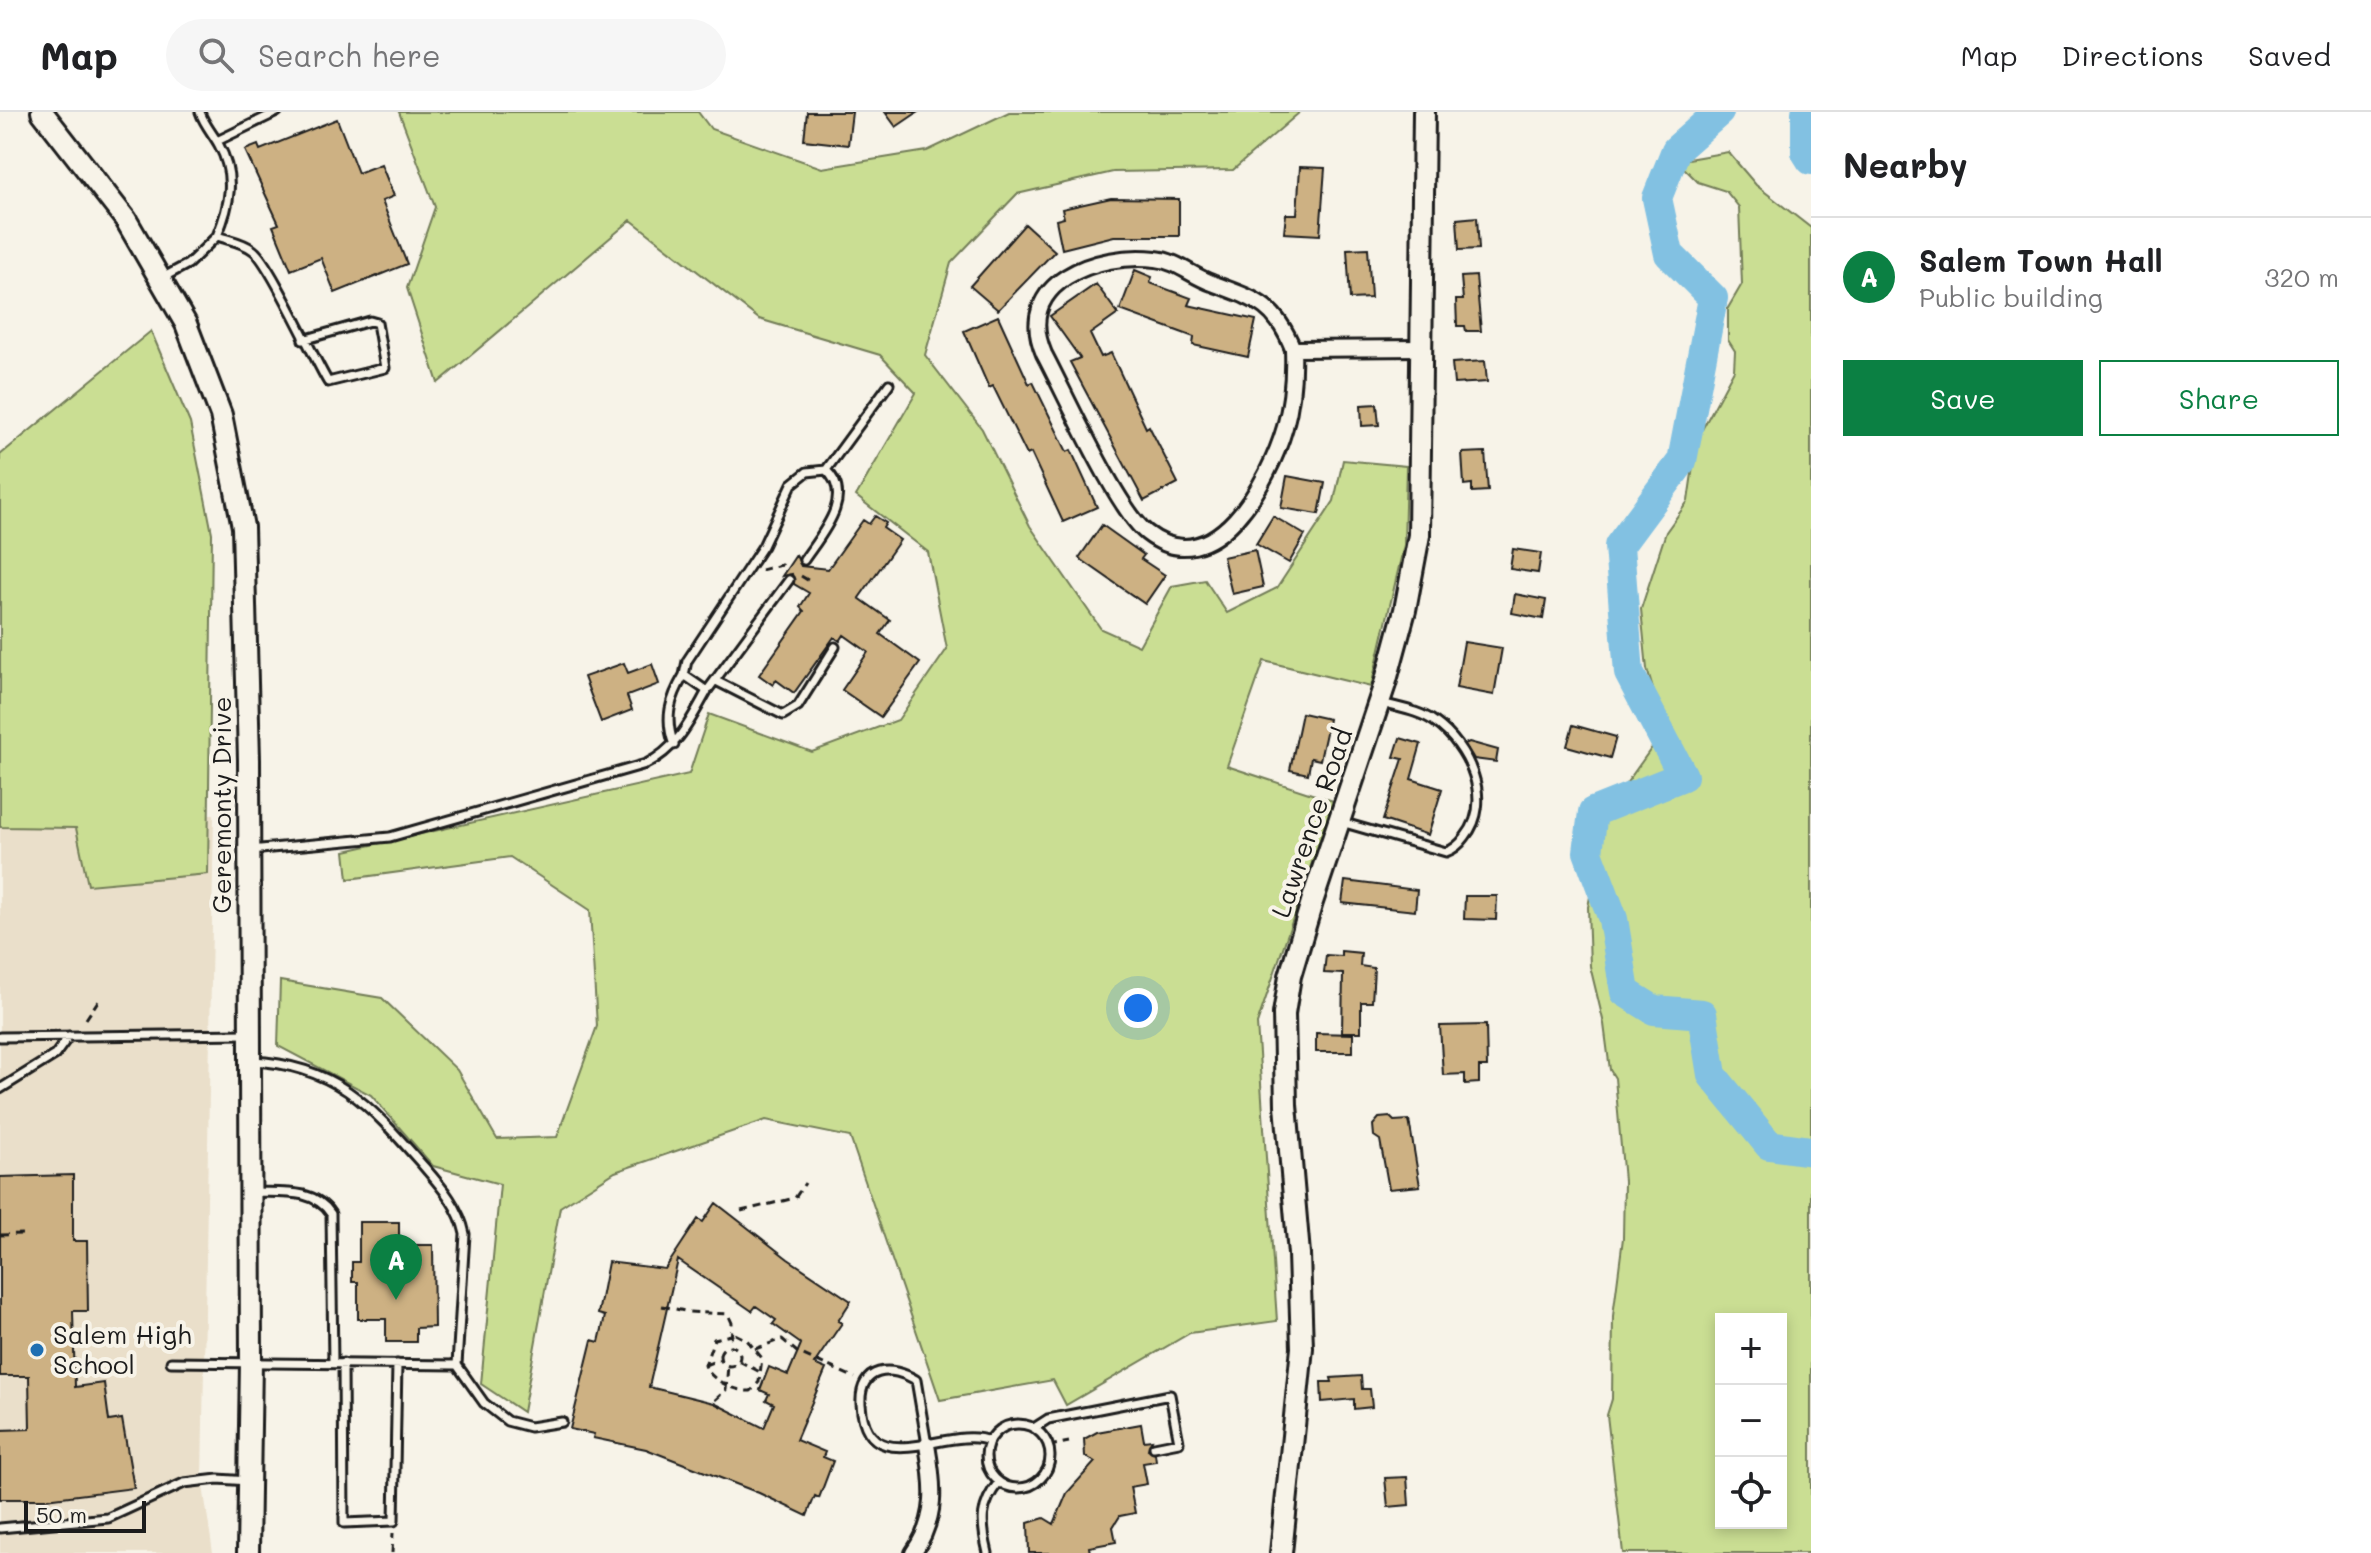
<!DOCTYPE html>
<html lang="en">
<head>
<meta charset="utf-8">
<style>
  body { margin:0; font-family:Mali,sans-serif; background:#f6f6f6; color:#202124 }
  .controls { position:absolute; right:24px; bottom:24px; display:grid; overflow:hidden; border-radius:0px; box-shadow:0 4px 12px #0003 }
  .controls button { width:72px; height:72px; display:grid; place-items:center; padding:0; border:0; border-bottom:2px solid #e0e0e0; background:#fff; color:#202124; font:40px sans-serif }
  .scale { position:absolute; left:24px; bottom:20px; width:122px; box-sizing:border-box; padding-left:8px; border:4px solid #1c1c1c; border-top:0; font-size:22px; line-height:28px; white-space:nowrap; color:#1c1c1c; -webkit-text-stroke:6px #f7f3e8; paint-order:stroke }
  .you { position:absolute; left:1138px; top:896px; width:28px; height:28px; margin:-20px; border:6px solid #fff; border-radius:50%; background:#1a73e8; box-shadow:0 0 0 12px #1a73e833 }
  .badge { display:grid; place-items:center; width:52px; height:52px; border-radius:50%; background:#0b8043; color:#fff; font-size:26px; font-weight:700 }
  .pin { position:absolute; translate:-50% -66px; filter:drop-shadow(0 2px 4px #0008) }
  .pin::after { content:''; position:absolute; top:42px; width:28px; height:24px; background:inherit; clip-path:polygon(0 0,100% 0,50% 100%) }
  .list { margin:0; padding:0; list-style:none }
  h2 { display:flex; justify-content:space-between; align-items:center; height:104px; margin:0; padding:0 32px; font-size:34px }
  h2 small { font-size:26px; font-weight:400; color:#757577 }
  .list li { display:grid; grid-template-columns:52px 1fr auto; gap:24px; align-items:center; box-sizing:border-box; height:120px; padding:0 32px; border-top:2px solid #e0e0e0 }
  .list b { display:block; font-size:30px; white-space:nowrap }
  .list p { margin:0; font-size:26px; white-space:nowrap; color:#757577 }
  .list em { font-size:26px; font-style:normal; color:#757577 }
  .actions { display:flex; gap:16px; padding:24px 32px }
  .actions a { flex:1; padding:18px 0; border:2px solid #0b8043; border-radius:0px; text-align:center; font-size:28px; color:#0b8043 }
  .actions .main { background:#0b8043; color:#fff }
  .icon { flex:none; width:44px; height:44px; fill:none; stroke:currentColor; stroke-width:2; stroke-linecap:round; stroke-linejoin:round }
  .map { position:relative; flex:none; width:1811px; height:1441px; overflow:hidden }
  header { display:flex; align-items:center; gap:48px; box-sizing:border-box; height:112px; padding:0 40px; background:#fff; border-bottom:2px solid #e0e0e0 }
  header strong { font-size:38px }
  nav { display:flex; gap:44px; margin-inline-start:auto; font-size:28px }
  .search { width:560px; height:72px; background:#f6f6f6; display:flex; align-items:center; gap:20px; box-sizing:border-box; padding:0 28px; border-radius:44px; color:#757577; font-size:30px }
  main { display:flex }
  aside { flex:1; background:#fff }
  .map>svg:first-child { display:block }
  .built { fill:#eadfca }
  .green { fill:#cade93; stroke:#737d58; stroke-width:2; fill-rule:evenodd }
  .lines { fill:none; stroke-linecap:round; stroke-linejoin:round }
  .river { stroke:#82c1e2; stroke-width:30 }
  .building { fill:#cdb183; stroke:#1c1c1c; stroke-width:2; fill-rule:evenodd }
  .lane-casing { stroke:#1c1c1c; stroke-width:13 }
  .street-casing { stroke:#1c1c1c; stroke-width:20 }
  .secondary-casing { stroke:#1c1c1c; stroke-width:26 }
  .path { stroke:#1c1c1c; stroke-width:3; stroke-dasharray:8 6; stroke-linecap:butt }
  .lane { stroke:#f7f3e8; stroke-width:7 }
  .street { stroke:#f7f3e8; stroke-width:14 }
  .secondary { stroke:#f7f3e8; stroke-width:20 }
  .poi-dot { fill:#1f6fb2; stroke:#f7f3e8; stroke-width:3 }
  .labels { text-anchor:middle; stroke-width:8; stroke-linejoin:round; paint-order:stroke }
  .street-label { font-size:26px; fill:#1c1c1c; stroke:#f7f3e8 }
  .poi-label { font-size:26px; fill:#1c1c1c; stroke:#f7f3e8; text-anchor:start }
</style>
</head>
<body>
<header>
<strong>Map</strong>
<div class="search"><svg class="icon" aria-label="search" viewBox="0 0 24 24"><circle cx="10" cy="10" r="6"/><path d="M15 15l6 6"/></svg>Search here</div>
<nav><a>Map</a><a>Directions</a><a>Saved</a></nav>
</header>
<main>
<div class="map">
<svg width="1811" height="1441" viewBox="0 0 1811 1441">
  <rect width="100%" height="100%" fill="#f7f3e8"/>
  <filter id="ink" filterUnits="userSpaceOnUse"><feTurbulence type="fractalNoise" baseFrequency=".0125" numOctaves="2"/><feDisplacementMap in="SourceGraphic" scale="16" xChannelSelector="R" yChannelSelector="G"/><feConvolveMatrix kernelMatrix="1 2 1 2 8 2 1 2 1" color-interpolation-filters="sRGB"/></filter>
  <g filter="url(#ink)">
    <path class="built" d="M 0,702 L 214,702 L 202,1367 L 213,1441 L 0,1441 Z"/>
    <path class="green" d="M 399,0 L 698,0 L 711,17 L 822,56 L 927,39 L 1009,0 L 1300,0 L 1233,58 L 1113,60 L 1017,82 L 951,151 L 925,243 L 982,317 L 1030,414 L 1101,517 L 1139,534 L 1172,474 L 1205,468 L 1227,501 L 1277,476 L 1334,389 L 1343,348 L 1406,354 L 1404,433 L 1371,575 L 1264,549 L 1227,654 L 1333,689 L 1257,912 L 1277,1209 L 1190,1221 L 1066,1293 L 1053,1268 L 940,1288 L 850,1025 L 766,1008 L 615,1060 L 560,1095 L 523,1300 L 481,1272 L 500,1072 L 433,1054 L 371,983 L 278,934 L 280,869 L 382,886 L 457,958 L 497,1027 L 557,1025 L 597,914 L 590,798 L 510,745 L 348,767 L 345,739 L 689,662 L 709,602 L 812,640 L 898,608 L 947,537 L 928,440 L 856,384 L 916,281 L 880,243 L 759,207 L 631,108 L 438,271 L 407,176 L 435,95 Z
      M 1728,40 L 1756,73 L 1811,116 L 1811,1441 L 1623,1441 L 1607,1303 L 1612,1287 L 1613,1204 L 1623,1126 L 1624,1069 L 1615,966 L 1610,958 L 1604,912 L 1590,854 L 1588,795 L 1606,700 L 1665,617 L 1647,557 L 1641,497 L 1666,420 L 1688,389 L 1697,327 L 1734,258 L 1735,239 L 1728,228 L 1728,196 L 1742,172 L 1739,95 L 1726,79 L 1698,70 L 1677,49 ZM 1721,1207 L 1781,1207 L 1781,1411 L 1721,1411 Z
      M 151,219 L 190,311 L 212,421 L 208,762 L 88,773 L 76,716 L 0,715 L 0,343 Z"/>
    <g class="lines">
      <path class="river" d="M 1719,0 L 1676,38 L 1657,86 L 1669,142 L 1713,186 L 1682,349 L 1619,434 L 1629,561 L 1683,664 L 1593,700 L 1588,740 L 1613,807 L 1625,880 L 1654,898 L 1702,902 L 1712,963 L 1769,1033 L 1811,1039
        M 1806,0 L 1806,40 L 1811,48"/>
    </g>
    <path class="building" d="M 807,0 L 852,0 L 848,33 L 804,28 Z
      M 885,0 L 918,0 L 896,15 Z
      M 337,7 L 358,61 L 381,52 L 394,84 L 382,89 L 407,152 L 335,181 L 321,146 L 291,158 L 273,114 L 279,112 L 245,38 L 258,33 L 260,38 Z
      M 1300,55 L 1325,56 L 1320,123 L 1284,121 L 1286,102 L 1297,102 Z
      M 1111,86 L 1179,87 L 1179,124 L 1114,124 L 1062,137 L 1056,108 L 1064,106 L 1062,97 Z
      M 1477,105 L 1479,137 L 1459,138 L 1457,107 Z
      M 1025,112 L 1055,139 L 998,198 L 970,174 Z
      M 1368,136 L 1371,186 L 1350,187 L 1347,137 Z
      M 1135,158 L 1152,165 L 1150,171 L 1191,186 L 1188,193 L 1256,208 L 1248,245 L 1193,233 L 1194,225 L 1120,198 Z
      M 1476,164 L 1481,219 L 1466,219 L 1465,214 L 1457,214 L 1456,188 L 1463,188 L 1461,165 Z
      M 1096,172 L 1118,202 L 1090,222 L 1101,245 L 1111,241 L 1146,316 L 1149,314 L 1178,371 L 1144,389 L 1070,250 L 1080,246 L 1050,204 Z
      M 998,204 L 1029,272 L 1033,270 L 1067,340 L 1071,338 L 1097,395 L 1063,410 L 1031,341 L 1027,343 L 993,274 L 989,276 L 964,219 Z
      M 1485,249 L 1487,270 L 1454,272 L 1452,251 Z
      M 1377,292 L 1379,313 L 1362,314 L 1361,293 Z
      M 1485,340 L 1488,379 L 1472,380 L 1472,372 L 1464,373 L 1462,341 Z
      M 1287,364 L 1325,371 L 1319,402 L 1281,396 Z
      M 875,404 L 886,411 L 883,416 L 900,428 L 859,486 L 890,508 L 880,522 L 920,551 L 881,605 L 842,578 L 868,540 L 844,523 L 840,529 L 834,525 L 794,581 L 776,568 L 773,573 L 759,563 L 804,499 L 800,495 L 809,481 L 794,472 L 792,462 L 782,464 L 796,443 L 801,454 L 828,457 L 863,408 L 869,412 Z
      M 1273,404 L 1305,423 L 1289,451 L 1256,432 Z
      M 1102,413 L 1144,443 L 1141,447 L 1165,463 L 1145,492 L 1079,446 Z
      M 1513,437 L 1541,441 L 1538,461 L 1510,457 Z
      M 1255,438 L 1263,475 L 1232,482 L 1223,445 Z
      M 1515,482 L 1546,488 L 1543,507 L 1512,501 Z
      M 1464,530 L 1502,536 L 1494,583 L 1456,576 Z
      M 624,551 L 628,561 L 652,552 L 659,572 L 627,584 L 632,598 L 601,610 L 584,565 Z
      M 1302,601 L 1329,607 L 1320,648 L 1311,646 L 1308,662 L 1290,658 Z
      M 1573,613 L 1616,625 L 1610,646 L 1567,634 Z
      M 1400,626 L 1421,632 L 1411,667 L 1442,677 L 1428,723 L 1383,708 L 1403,647 L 1394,645 Z
      M 1469,630 L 1498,638 L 1496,650 L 1474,647 L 1465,632 Z
      M 1345,769 L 1417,778 L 1415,799 L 1342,791 Z
      M 1465,784 L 1497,784 L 1496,808 L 1464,807 Z
      M 1341,839 L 1361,841 L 1360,854 L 1374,856 L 1372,890 L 1361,890 L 1361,920 L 1342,920 L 1343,862 L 1324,861 L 1326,843 L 1341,844 Z
      M 1486,913 L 1487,955 L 1479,955 L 1479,971 L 1465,972 L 1465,962 L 1443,963 L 1440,914 Z
      M 1316,921 L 1353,922 L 1353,940 L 1316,940 Z
      M 1390,1005 L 1394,1009 L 1409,1008 L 1420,1074 L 1389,1077 L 1380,1028 L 1374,1024 L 1373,1013 L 1379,1006 Z
      M 73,1063 L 73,1129 L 87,1129 L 88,1199 L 73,1199 L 75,1275 L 104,1271 L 109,1309 L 122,1307 L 134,1376 L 46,1387 L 0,1387 L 0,1318 L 30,1317 L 29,1264 L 0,1264 L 0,1065 Z
      M 716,1091 L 788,1147 L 851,1189 L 838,1209 L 842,1211 L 814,1252 L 826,1257 L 796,1328 L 825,1340 L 823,1345 L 833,1349 L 819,1386 L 815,1384 L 807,1404 L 759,1381 L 646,1337 L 593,1326 L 594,1322 L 570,1317 L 592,1228 L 599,1230 L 605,1204 L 598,1202 L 608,1150 L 665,1157 L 698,1107 L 703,1110 ZM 678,1148 L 752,1199 L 756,1194 L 776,1208 L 773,1212 L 801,1232 L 788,1263 L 769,1255 L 760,1278 L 769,1282 L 766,1288 L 774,1292 L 764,1316 L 714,1291 L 649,1275 Z
      M 359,1110 L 399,1110 L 399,1133 L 433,1133 L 434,1215 L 416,1216 L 416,1230 L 386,1230 L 386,1207 L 358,1207 L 358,1170 L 352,1170 L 352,1150 L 359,1150 Z
      M 1361,1264 L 1362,1277 L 1370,1277 L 1372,1295 L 1354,1297 L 1354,1287 L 1322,1290 L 1321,1270 L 1332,1270 L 1331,1266 Z
      M 1141,1312 L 1144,1329 L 1152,1328 L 1148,1337 L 1155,1341 L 1156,1349 L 1143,1351 L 1147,1372 L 1130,1375 L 1135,1401 L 1120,1404 L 1113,1415 L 1116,1430 L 1089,1435 L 1090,1441 L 1029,1441 L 1028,1411 L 1044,1406 L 1054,1412 L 1067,1381 L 1095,1350 L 1085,1344 L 1084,1327 L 1097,1320 Z
      M 1407,1365 L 1409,1393 L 1388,1395 L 1385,1366 Z"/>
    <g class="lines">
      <defs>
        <path id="lane" d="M 200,0 C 204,12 213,22 219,33 C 236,64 230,93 217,124
          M 217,29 L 277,0
          M 162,166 L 188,152 L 217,124 C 229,128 243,130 253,138 C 269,149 313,245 328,270 L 385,256 L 377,211 L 370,209 L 303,228
          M 826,358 L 889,272
          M 684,563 L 687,549 L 763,434 L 792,372 L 807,360 L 826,358 C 856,385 820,424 804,448
          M 716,569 L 783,603 L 798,594 L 835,535
          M 707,579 L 789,468
          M 1341,710 L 1446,740 C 1455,737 1460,732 1465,725 C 1494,689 1469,634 1435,610 C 1420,599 1399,596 1382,591
          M 250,738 L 390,725 L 646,652 C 678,636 690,609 707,579 L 684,563 C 670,587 664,606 674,633
          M 0,925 L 247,922
          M 252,949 C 334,953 369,992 420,1050 C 439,1072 459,1093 465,1122 L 457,1253 L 484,1291 L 507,1309 L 530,1315 L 562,1310
          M 0,977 L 55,943 L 69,924
          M 254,1080 C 282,1081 314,1076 331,1102 L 333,1251
          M 171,1250 L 457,1253
          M 343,1251 L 344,1411 L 394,1409 L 397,1252
          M986 1344a32 32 0 1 1 64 0a32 32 0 1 1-64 0Z
          M 1034,1316 L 1048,1307 L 1170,1283 L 1179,1330 L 1154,1335
          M 927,1333 L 916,1268 C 892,1253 859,1254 861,1292 C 866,1372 948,1312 989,1329
          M 0,1416 L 108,1406 L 184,1371 L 218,1367 L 249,1369
          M 988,1441 C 981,1412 979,1394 999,1370"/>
        <path id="street" d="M 1293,237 C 1294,263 1292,290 1285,315 C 1270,368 1214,473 1147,421 C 1117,398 1065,281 1044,242 C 1013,170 1098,140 1156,147 C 1177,149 1192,164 1212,171 C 1254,187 1275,191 1293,237 L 1423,236
          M 913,1441 C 938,1406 934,1373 927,1333"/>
        <path id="secondary" d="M 42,0 L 126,108 L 186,212 L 221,303 L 243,415 L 249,648 L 251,1250 L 248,1441
          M 1281,1441 L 1302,1236 L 1299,1142 L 1286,993 L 1284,902 L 1290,864 L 1312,790 L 1385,572 L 1405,498 L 1419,423 L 1424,0"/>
      </defs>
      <use href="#lane" class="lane-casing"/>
      <use href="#street" class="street-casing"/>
      <use href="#secondary" class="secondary-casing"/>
      <path class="path" d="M 761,458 L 781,453 L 788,456
        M 801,464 L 811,470
        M 86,907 L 98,889
        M 741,1099 L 795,1086 L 805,1071
        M 0,1123 L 22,1122
        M 0,1162 L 1,1162
        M 662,1194 L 689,1200 L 728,1202 L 732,1211 L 731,1234
        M 735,1222 L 747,1228 L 762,1246 L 759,1270 L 751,1279 C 737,1280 709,1268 705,1253 L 714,1227 Z
        M720 1244a10 10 0 1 1 20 0a10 10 0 1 1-20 0Z
        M 755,1237 L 782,1227 L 797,1240 L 855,1266
        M 739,1249 L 760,1260
        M 705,1253 L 721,1247
        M 715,1288 L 726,1278 L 728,1253
        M 1049,1334 L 1069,1330
        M 392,1441 L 393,1421"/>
      <use href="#lane" class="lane"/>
      <use href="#street" class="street"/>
      <use href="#secondary" class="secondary"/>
    </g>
  </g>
  <circle class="poi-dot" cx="37" cy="1238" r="8"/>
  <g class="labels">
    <g class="street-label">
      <text transform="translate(222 693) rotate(-90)" y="9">Geremonty Drive</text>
      <text transform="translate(1312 711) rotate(-71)" y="9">Lawrence Road</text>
    </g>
    <g class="poi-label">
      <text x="53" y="1232">Salem High<tspan x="53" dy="30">School</tspan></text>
    </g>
  </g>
</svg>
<div class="controls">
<button>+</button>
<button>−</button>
<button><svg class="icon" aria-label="locate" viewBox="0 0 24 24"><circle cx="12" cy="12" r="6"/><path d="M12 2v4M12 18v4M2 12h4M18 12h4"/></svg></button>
</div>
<div class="scale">50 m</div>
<div class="you"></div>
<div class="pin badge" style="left:396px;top:1188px">A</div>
</div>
<aside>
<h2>Nearby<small></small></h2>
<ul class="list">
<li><span class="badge">A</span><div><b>Salem Town Hall</b><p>Public building</p></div><em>320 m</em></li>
</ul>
<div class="actions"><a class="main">Save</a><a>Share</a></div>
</aside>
</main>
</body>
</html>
